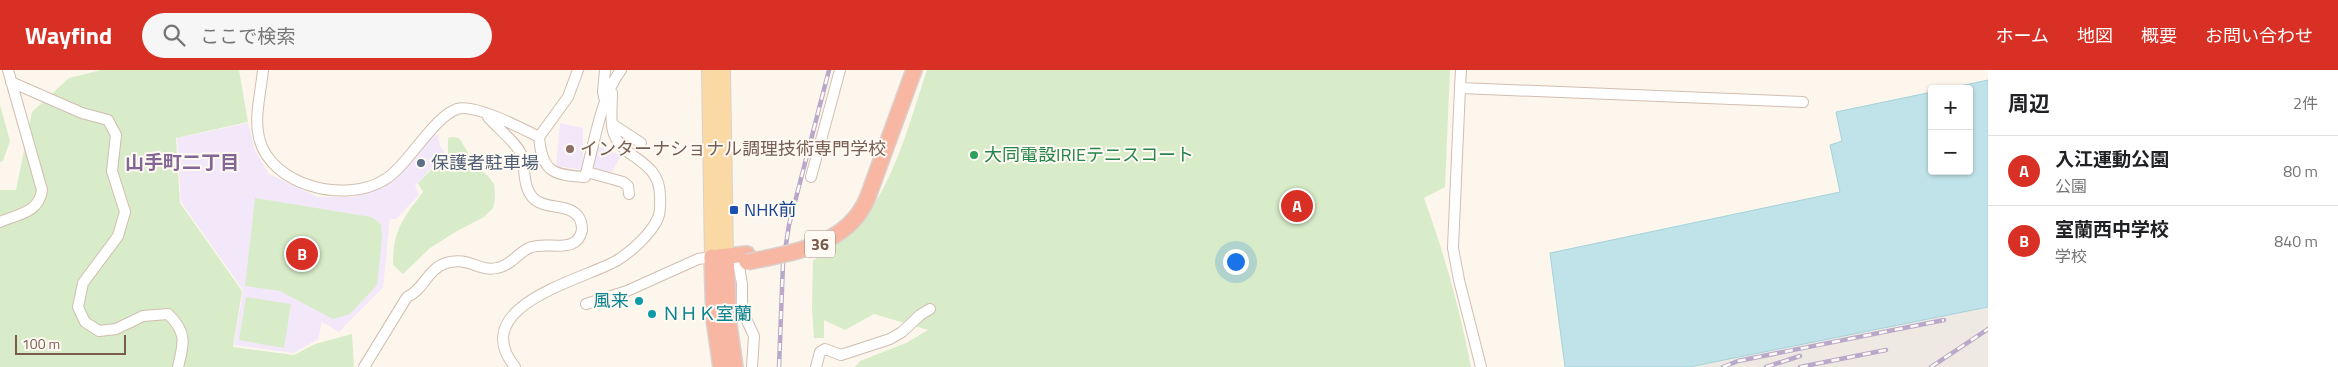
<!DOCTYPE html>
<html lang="ja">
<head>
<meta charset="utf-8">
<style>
  body { margin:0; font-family:"Titillium Web","Noto Sans JP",sans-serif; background:#f6f6f6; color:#202124 }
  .controls { position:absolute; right:15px; top:15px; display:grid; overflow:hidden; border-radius:5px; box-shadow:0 1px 4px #0004 }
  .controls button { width:45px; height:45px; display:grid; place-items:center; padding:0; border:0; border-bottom:1px solid #e0e0e0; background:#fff; color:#202124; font:25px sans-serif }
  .scale { position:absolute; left:15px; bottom:12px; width:111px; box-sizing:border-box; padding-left:5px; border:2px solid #7a5c4d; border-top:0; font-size:14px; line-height:18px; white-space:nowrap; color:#7a5c4d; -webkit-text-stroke:4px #fffaf3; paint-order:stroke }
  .you { position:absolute; left:1235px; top:191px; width:18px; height:18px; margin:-12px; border:4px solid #fff; border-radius:50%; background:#1a73e8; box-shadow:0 0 0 8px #1a73e833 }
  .badge { display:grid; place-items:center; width:32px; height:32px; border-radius:50%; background:#d93025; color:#fff; font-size:16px; font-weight:700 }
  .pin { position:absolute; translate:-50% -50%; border:2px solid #fff; box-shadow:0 1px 5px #0006 }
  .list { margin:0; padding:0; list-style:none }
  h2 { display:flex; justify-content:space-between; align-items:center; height:65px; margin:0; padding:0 20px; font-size:21px }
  h2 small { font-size:16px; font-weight:400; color:#757577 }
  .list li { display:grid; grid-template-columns:32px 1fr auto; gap:15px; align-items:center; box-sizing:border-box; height:70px; padding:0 20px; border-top:1px solid #e0e0e0 }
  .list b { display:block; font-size:19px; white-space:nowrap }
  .list p { margin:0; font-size:16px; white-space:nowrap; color:#757577 }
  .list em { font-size:16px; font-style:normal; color:#757577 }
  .icon { flex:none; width:28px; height:28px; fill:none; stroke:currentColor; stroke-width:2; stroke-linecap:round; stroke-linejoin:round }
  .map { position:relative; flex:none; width:1988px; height:297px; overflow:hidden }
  header { display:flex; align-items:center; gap:30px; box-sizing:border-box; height:70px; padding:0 25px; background:#d93025; color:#fff }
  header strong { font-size:24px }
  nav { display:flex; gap:28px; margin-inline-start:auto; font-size:18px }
  .search { width:350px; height:45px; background:#f6f6f6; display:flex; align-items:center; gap:12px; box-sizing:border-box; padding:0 18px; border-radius:28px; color:#757577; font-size:19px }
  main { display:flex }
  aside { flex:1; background:#fff }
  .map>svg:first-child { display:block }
  .industrial { fill:#efe9e4 }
  .education { fill:#f3e8fa }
  .green { fill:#d8ecc9 }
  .water { fill:#bfe3e8; stroke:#a5d3da }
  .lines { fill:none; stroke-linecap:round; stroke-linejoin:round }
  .minor-casing { stroke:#d1beb0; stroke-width:12 }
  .major-casing { stroke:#dad1cd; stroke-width:16 }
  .highway-casing { stroke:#dad1cd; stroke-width:18 }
  .minor { stroke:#fff; stroke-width:10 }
  .major { stroke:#fbd9a5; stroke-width:14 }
  .highway { stroke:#f7b7a3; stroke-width:15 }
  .rail-casing { stroke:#b9a8c9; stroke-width:4.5 }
  .rail { stroke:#fffaf3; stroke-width:2.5; stroke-dasharray:8; stroke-linecap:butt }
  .highway-bridge-casing { stroke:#dad1cd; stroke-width:18; stroke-linecap:butt }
  .highway-bridge { stroke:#f7b7a3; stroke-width:15 }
  .education-dot { fill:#8d6e63; stroke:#fffaf3; stroke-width:2 }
  .leisure-dot { fill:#2e9e5b; stroke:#fffaf3; stroke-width:2 }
  .service-dot { fill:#5c6f8a; stroke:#fffaf3; stroke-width:2 }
  .transit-dot { fill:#1a4fb4; stroke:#fffaf3; stroke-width:2 }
  .culture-dot { fill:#0f9aa8; stroke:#fffaf3; stroke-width:2 }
  .labels { text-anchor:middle; stroke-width:4; stroke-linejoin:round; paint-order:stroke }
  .shield { fill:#fffaf3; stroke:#a28b7f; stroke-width:1 }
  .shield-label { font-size:16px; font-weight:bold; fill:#7a5c4d }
  .education-label { font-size:18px; fill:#785e54; stroke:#fffaf3; text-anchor:start }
  .leisure-label { font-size:18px; fill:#27864d; stroke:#fffaf3; text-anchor:start }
  .service-label { font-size:18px; fill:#4e5e75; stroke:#fffaf3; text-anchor:start }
  .transit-label { font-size:18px; fill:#164399; stroke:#fffaf3; text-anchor:start }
  .culture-label { font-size:18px; fill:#0d838f; stroke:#fffaf3; text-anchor:end }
  .neighbourhood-label { font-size:19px; font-weight:bold; fill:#846695; stroke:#fffaf3 }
</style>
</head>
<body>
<header>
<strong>Wayfind</strong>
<div class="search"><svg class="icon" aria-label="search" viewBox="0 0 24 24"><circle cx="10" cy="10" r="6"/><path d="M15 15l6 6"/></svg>ここで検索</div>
<nav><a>ホーム</a><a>地図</a><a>概要</a><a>お問い合わせ</a></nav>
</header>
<main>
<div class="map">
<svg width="1988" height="297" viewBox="0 0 1988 297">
  <rect width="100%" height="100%" fill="#fdf6ec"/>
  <path class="industrial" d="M 1988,237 L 1988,297 L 1689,297 Z"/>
  <path class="education" d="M 248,53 L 255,81 L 269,104 L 318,127 L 354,127 L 384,113 L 429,68 L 438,64 L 440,76 L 445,83 L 415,116 L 419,125 L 396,149 L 390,149 L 383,218 L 339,262 L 322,252 L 318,269 L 294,283 L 234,275 L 243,220 L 181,132 L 177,68 Z
    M 560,53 L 583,58 L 583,91 L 589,73 L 621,85 L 611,104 L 556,96 Z"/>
  <path class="green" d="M 101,0 L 239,0 L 248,52 L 176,68 L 180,133 L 242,221 L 233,277 L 294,285 L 315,274 L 352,264 L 354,297 L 0,297 L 0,120 L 16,120 L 32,42 L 69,8 Z
    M 927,0 L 1450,0 L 1445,117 L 1424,128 C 1444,183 1460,239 1471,297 L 855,297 L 860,291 L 906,273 L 928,260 L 874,244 L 845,260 L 824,250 L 824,268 L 814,268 L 812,238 L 813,190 C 821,188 824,180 830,175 C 839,168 851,163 858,155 C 893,119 911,47 927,0 Z
    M 0,35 L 10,71 L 3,91 L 0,92 Z
    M 452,67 L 459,68 L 477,97 L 488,106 L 494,114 L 495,128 L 493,138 L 484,147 L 457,161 L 430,178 L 403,204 L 393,195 C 393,159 403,149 423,122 L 418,113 L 448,83 L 448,68 Z
    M 255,128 L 371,147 L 381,154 L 382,168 L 377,215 L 350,244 L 333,249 L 280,221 L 245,216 Z
    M 246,227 L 291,234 L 284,278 L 239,270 Z"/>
  <path class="water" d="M 1988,10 L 1988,237 L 1689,297 L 1565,297 L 1550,183 L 1840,122 L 1830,75 L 1842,71 L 1836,42 L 1932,22 L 1932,101 L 1969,101 L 1969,19 L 1946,19 Z"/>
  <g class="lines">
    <defs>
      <path id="minor" d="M 263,0 C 261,22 254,46 259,68 C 271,116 345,134 384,110 C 407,97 433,47 457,39 C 474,33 523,59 539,67 C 542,102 553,105 585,107 C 594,75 601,26 621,0
        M 1461,0 L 1460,18 L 1803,32
        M 11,12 L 82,43 L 108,50 L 116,65 L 112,101 L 125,142 L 118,166 L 83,213 L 78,237 L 85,252 L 99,261 L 116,259 L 143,246 L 168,244 C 187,262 184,273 178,297
        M 1460,18 L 1453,178 L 1459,210 L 1481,297
        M 605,31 L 603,22 L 605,0
        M 612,54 L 641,73
        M 539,67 L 568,27 L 578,0
        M 587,102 L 623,112 L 628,116 L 629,124
        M 811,107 L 840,0
        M 0,152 C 18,144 39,143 42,120 L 8,0
        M 737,185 L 742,214 L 742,240 L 754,266 L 752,297
        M 586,234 L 627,221 L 698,189 L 712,187
        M 364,297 L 407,227 C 424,220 427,199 446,193 C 469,186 478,202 497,198 C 510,196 518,183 529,178 C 546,170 577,186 582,160 C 582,155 581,150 578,146 C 567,133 545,140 533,128 C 522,116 526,98 521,84 C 517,73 496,57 488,47
        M 515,297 C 466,236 582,210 616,191 C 631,182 651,164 658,148 C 661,141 660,132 660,125 C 659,88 621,90 613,61 C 610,50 612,35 612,23
        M 816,297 L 820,282 L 825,279 L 841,285 L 890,269 L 902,262 L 920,245 L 930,239"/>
      <path id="major" d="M 709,0 L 712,187
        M 723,0 L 726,187"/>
      <path id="highway" d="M 870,121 L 914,0
        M 712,187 L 714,249 L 721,297
        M 718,187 L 747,184
        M 726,187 L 729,255 L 735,297"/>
    </defs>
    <use href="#minor" class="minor-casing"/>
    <use href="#major" class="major-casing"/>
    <use href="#highway" class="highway-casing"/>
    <use href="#minor" class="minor"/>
    <use href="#major" class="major"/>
    <use href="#highway" class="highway"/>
    <defs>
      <path id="rail" d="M 779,297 L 783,193 L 789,155 L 829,0
        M 1723,297 L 1738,291 L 1944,250
        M 1766,297 L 1800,286
        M 1800,297 L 1886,280
        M 1931,297 L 1988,259"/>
    </defs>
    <use href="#rail" class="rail-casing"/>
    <use href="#rail" class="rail"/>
    <defs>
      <path id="highway-bridge" d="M 747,192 C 795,182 853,175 870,121"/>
    </defs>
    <use href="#highway-bridge" class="highway-bridge-casing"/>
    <use href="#highway-bridge" class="highway-bridge"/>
  </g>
  <circle class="education-dot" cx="570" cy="79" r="5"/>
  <circle class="leisure-dot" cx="974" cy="85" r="5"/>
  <circle class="service-dot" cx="421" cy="93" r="5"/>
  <rect class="transit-dot" x="729" y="135" width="10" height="10" rx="2.5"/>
  <g class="culture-dot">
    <circle cx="639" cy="231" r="5"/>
    <circle cx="652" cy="244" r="5"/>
  </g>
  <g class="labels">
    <rect class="shield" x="805" y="160.5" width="30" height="27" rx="4"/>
    <g class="shield-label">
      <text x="820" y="180">36</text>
    </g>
    <g class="education-label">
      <text x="580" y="85">インターナショナル調理技術専門学校</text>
    </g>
    <g class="leisure-label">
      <text x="984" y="91">大同電設IRIEテニスコート</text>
    </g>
    <g class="service-label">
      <text x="431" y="99">保護者駐車場</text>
    </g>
    <g class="transit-label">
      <text x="744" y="146">NHK前</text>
    </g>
    <g class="culture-label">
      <text x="629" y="237">風来</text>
      <text x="662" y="250" text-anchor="start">ＮＨＫ室蘭</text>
    </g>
    <g class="neighbourhood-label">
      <text x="182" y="99">山手町二丁目</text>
    </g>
  </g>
</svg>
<div class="controls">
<button>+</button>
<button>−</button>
</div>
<div class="scale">100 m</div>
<div class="you"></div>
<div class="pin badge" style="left:1297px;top:136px">A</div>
<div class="pin badge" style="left:302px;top:184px">B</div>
</div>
<aside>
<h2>周辺<small>2件</small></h2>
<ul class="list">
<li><span class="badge">A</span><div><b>入江運動公園</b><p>公園</p></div><em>80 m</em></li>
<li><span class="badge">B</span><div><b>室蘭西中学校</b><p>学校</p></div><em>840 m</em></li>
</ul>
</aside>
</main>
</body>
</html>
